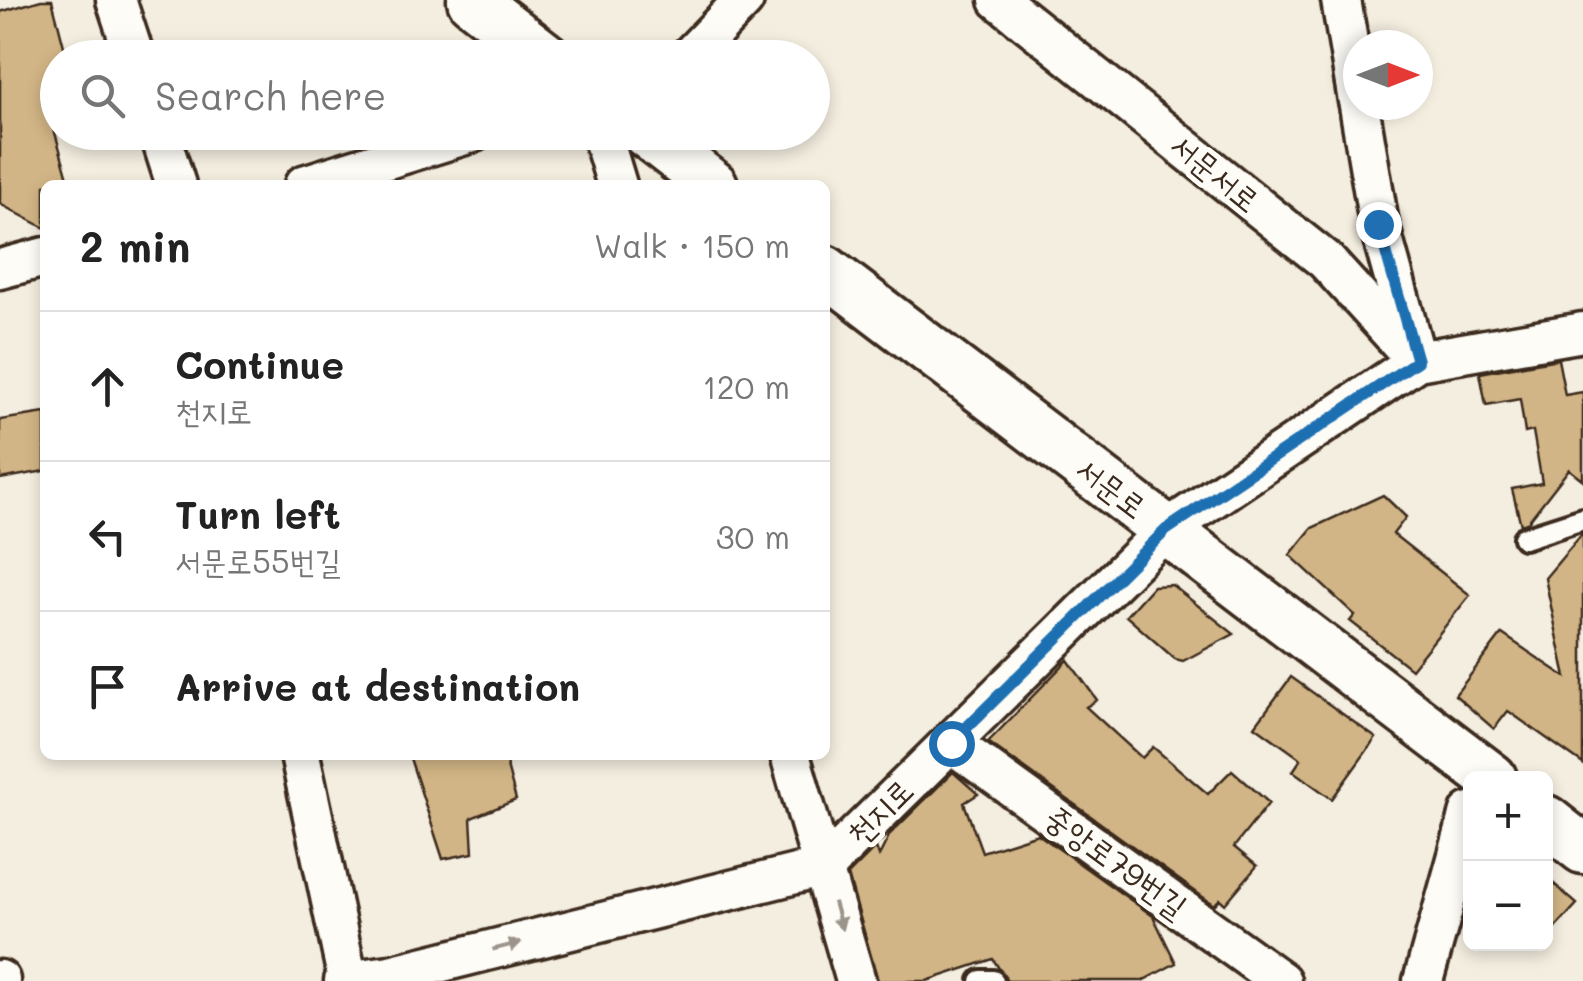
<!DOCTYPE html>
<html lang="en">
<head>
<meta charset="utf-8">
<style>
  body { margin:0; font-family:Mali,"Poor Story",sans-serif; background:#f2f2f2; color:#222 }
  .controls { position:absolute; right:30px; bottom:30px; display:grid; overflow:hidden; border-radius:15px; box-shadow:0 5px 15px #0003 }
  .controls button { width:90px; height:90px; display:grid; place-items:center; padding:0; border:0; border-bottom:2px solid #e0e0e0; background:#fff; color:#222; font:50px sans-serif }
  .compass { position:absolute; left:1343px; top:30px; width:90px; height:90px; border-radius:50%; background:#fff; box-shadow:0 5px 15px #0003; rotate:90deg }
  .stop { position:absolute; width:30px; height:30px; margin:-22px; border:8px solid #1f6fb2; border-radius:50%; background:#fff }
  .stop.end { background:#1f6fb2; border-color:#fff; box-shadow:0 2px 10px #0008 }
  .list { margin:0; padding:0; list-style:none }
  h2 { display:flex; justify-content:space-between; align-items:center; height:130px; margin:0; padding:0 40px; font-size:42px }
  h2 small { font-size:32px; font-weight:400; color:#767676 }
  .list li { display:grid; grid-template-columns:65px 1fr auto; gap:30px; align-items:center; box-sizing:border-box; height:150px; padding:0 40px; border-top:2px solid #e0e0e0 }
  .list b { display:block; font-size:38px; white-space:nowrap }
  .list p { margin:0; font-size:32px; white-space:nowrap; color:#767676 }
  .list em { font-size:32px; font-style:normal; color:#767676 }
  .icon { flex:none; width:55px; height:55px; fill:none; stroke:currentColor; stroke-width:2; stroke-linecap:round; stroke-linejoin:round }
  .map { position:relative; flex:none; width:1583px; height:981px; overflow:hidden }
  .search { position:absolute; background:#fff; box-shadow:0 5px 15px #0003; left:40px; top:40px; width:790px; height:110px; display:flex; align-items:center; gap:25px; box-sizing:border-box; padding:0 35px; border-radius:55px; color:#767676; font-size:38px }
  .panel { position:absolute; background:#fff; box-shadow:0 5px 15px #0003; left:40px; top:180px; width:790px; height:580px; border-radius:15px }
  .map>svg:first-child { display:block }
  .building { fill:#d2b586; stroke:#3b2a1e; stroke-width:2.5 }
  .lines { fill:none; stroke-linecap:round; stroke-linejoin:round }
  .service-casing { stroke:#3b2a1e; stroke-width:28 }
  .minor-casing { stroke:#3b2a1e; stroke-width:45 }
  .tertiary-casing { stroke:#3b2a1e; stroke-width:55 }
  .service { stroke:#fdfcf7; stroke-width:20 }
  .minor { stroke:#fdfcf7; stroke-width:38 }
  .tertiary { stroke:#fdfcf7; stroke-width:48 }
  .oneway { fill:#9c938a }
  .route { stroke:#1f6fb2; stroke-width:12 }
  .labels { text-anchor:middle; stroke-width:10; stroke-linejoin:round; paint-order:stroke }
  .street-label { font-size:32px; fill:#3b2a1e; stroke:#fdfcf7 }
</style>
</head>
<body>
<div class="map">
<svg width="1583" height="981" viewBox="0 0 1583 981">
  <rect width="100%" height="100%" fill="#f4eee0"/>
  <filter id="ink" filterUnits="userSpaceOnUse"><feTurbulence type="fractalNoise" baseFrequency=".01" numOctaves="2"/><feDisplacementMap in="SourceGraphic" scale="20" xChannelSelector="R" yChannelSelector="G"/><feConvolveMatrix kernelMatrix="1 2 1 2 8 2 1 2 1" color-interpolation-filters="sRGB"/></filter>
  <g filter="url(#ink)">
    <path class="building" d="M 41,0 L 52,0 L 67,58 L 58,58 L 58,81 L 42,87 L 70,185 L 45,185 L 45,228 L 0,204 L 0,12 Z
      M 1558,359 L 1565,395 L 1583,392 L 1583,480 L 1569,469 L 1527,523 L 1521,525 L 1512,489 L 1542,483 L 1533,431 L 1525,433 L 1520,399 L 1486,405 L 1480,373 Z
      M 45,413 L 45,471 L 0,479 L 0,420 Z
      M 1383,495 L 1406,517 L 1393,534 L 1470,595 L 1411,669 L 1350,621 L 1355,615 L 1290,555 L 1312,528 Z
      M 1583,533 L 1583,764 L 1508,711 L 1494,729 L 1455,695 L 1502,634 L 1566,677 L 1545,578 Z
      M 1172,585 L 1234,634 L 1183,661 L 1175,659 L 1126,616 L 1153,586 Z
      M 1068,660 L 1097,700 L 1086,707 L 1142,758 L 1153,747 L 1208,794 L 1232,770 L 1269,803 L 1234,847 L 1257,866 L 1225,904 L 1220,899 L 1214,905 L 988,742 Z
      M 1291,677 L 1376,738 L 1332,799 L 1293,771 L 1301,759 L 1255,726 Z
      M 409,755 L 504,755 L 516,800 L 471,818 L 473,853 L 443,859 Z
      M 953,772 L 978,794 L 964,803 L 982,852 L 1038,834 L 1153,916 L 1176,963 L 1142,981 L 1007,981 L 993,959 L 927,981 L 878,981 L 848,875 L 876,847 L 879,856 L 890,834 Z
      M 1546,877 L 1577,904 L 1546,938 Z"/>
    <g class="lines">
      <defs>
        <path id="service" d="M 1524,538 L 1583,519
          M 981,981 L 993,981"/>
        <path id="minor" d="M 116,0 L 135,58
          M 999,0 L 1326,261 L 1417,361
          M 1341,0 L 1358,101
          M 688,58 L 744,0
          M 1359,105 L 1379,224 L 1414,351
          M 159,132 L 176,185
          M 601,132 L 617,185
          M 304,185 L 474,132
          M 0,269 L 45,257
          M 951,743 L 1281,981
          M 300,755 L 348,981
          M 790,755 L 856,981
          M 0,980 L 0,981
          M 344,981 L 390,975 L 824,867 L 1166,530 L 1417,361 L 1583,332
          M 1423,981 L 1470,812"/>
        <path id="tertiary" d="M 472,0 L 547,58
          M 645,132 L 713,185
          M 825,270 L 1492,778
          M 1546,820 L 1583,849"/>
      </defs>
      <use href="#service" class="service-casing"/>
      <use href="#minor" class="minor-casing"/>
      <use href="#tertiary" class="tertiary-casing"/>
      <use href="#service" class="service"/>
      <use href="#minor" class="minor"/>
      <use href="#tertiary" class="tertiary"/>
    </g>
    <defs><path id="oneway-solid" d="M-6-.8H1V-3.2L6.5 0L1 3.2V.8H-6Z" transform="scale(2.5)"/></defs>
    <g class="oneway">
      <use href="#oneway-solid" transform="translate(838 916) rotate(74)"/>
      <use href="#oneway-solid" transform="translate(507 946) rotate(-14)"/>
    </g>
  </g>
  <g class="lines" filter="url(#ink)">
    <path class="route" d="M 951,743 L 1166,530 L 1417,361 L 1378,224"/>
  </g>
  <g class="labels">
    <g class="street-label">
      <text transform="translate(1215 173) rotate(39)" y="11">서문서로</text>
      <text transform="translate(1111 488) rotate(37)" y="11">서문로</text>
      <text transform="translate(880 812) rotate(-45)" y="11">천지로</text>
      <text transform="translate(1116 862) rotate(36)" y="11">중앙로79번길</text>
    </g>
  </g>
</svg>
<div class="controls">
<button>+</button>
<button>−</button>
</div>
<svg class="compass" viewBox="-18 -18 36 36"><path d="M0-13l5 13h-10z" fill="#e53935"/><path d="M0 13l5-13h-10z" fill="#767676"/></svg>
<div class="stop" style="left:951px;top:743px"></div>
<div class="stop end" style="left:1378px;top:224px"></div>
<div class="search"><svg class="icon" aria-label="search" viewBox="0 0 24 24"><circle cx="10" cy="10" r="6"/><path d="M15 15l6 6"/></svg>Search here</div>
<section class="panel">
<h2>2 min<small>Walk · 150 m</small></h2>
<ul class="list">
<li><svg class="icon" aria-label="ahead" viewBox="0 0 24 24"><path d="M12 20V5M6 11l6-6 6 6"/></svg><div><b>Continue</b><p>천지로</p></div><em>120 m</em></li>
<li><svg class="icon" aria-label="left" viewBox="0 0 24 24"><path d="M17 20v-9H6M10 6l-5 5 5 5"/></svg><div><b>Turn left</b><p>서문로55번길</p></div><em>30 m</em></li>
<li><svg class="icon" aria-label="arrive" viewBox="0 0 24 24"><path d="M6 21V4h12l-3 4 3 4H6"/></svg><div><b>Arrive at destination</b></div></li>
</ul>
</section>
</div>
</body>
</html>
